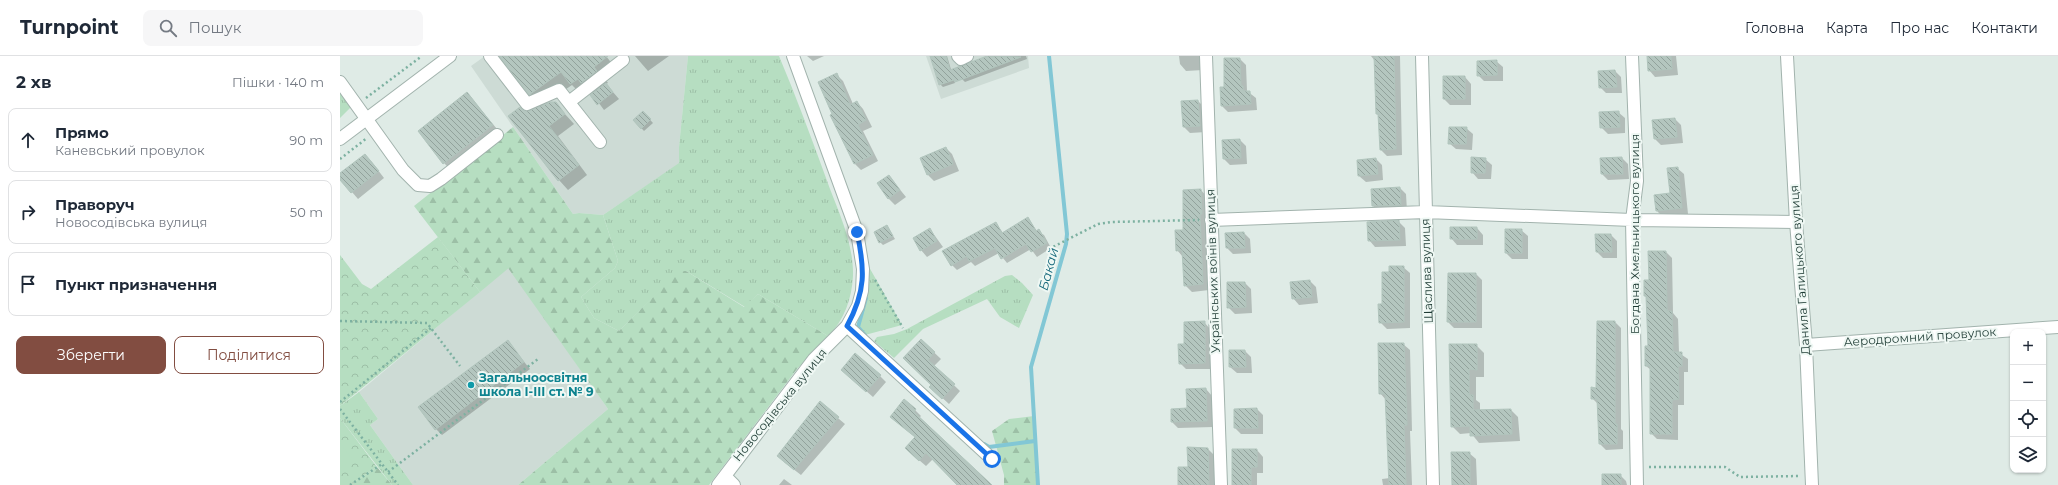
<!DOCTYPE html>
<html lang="uk">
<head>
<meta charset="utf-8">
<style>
  body { margin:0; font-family:Montserrat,sans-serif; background:#f6f6f7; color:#1f2937 }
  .controls { position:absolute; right:12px; bottom:12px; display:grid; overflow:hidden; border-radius:8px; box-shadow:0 1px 3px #0004 }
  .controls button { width:36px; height:36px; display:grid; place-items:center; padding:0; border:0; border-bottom:1px solid #e0e1e3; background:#fff; color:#1f2937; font:20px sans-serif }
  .stop { position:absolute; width:12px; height:12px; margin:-9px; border:3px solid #1a73e8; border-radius:50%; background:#fff }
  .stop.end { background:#1a73e8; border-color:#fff; box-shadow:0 1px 4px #0008 }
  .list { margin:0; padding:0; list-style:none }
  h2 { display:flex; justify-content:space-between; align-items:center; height:52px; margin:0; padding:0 16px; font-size:17px }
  h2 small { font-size:13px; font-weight:400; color:#747a83 }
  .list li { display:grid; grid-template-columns:26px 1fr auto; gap:12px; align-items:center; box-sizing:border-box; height:64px; margin:0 8px 8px; padding:0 8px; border:1px solid #e0e1e3; border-radius:8px }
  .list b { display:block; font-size:15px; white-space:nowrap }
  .list p { margin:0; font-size:13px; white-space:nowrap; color:#747a83 }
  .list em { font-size:13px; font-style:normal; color:#747a83 }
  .actions { display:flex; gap:8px; padding:12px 16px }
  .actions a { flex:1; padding:9px 0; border:1px solid #824d41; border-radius:8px; text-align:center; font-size:14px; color:#824d41 }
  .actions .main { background:#824d41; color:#fff }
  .icon { flex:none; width:22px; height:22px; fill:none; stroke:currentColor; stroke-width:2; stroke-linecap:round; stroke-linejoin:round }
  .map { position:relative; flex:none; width:1718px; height:429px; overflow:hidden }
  header { display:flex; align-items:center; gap:24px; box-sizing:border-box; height:56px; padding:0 20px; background:#fff; border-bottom:1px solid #e0e1e3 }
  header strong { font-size:19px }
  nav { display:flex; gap:22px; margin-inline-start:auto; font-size:14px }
  .search { width:280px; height:36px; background:#f6f6f7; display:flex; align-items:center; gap:10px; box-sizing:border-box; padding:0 14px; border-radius:8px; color:#747a83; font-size:15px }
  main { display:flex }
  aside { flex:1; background:#fff }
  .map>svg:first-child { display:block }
  .built { fill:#cddbd5 }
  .grass { fill:url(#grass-tufts) }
  .forest { fill:url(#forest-firs) }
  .park { fill:url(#park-crowns) }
  .pitch { fill:#b6dec1 }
  .shadow { fill:#0003 }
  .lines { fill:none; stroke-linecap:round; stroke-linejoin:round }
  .stream { stroke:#82c7d5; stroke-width:4 }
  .building { fill:url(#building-back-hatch); stroke:#b1c5bd }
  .minor-casing { stroke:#a2b3ad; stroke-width:14 }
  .path { stroke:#7db1a1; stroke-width:2.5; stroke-dasharray:2 3; stroke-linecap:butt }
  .minor { stroke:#fff; stroke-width:12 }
  .route { stroke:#1a73e8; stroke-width:5 }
  .culture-dot { fill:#0f9aa8; stroke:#eff8f4; stroke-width:1.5 }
  .labels { text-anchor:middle; stroke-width:4; stroke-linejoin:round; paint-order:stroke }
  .street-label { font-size:12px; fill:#1f3c35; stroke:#eff8f4 }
  .culture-label { font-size:12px; font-weight:bold; fill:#0d838f; stroke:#eff8f4; text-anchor:start }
  .water-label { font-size:13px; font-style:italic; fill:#16697b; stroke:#eff8f4 }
</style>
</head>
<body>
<header>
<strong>Turnpoint</strong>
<div class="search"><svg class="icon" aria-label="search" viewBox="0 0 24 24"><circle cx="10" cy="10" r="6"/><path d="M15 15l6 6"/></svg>Пошук</div>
<nav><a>Головна</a><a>Карта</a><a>Про нас</a><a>Контакти</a></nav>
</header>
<main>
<aside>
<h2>2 хв<small>Пішки · 140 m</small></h2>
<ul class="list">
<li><svg class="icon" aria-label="ahead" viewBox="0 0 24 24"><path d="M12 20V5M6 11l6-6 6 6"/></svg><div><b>Прямо</b><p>Каневський провулок</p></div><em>90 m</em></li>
<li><svg class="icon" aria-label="right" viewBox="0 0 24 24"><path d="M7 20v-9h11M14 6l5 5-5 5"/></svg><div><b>Праворуч</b><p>Новосодівська вулиця</p></div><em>50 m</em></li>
<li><svg class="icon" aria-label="arrive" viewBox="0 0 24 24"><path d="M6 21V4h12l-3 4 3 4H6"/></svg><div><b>Пункт призначення</b></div></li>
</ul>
<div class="actions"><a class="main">Зберегти</a><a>Поділитися</a></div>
</aside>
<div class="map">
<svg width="1718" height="429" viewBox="0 0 1718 429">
  <defs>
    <pattern id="grass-tufts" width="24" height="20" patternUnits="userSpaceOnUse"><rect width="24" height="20" fill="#b6dec1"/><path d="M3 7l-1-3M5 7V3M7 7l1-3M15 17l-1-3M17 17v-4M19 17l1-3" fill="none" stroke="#9cbfa6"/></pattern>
    <pattern id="forest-firs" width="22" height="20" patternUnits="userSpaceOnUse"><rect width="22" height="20" fill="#b6dec1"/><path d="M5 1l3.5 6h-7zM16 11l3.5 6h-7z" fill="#9cbfa6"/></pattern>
    <pattern id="park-crowns" width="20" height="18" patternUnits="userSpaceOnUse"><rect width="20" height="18" fill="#b6dec1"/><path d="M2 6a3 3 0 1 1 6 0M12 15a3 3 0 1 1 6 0" fill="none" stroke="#9cbfa6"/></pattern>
    <pattern id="building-back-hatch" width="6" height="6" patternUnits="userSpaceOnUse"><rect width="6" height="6" fill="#b4c6bf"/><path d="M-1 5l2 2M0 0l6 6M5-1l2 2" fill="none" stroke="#92a29c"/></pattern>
  </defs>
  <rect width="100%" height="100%" fill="#dfebe6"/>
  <path class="built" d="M 145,0 L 348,0 L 339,91 L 340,107 L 263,159 L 239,157 L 233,158 L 131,10 Z
    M 586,0 L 688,0 L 689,12 L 601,43 Z
    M 169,211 L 268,353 L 178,429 L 73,429 L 30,369 L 38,363 L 19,336 Z"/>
  <path class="grass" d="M 348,0 L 439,0 C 456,40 471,81 486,122 C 497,153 514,186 513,220 C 512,242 504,265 488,280 L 418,238 L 405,251 L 346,215 L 339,216 L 279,275 L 254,262 L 241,241 L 275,212 L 278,205 L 263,159 L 339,107 L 339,91 Z
    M 0,36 L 11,51 L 0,62 Z
    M 529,211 L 562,269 L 525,279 L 518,271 L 527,239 Z
    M 672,219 L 682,227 L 693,239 L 679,272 L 660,261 L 647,243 L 583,273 L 554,302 L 534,285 L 537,281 L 554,278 L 567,273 L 665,220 Z
    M 19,336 L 38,363 L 30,369 L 73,429 L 52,429 L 0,362 L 0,350 Z"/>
  <path class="forest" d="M 173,71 L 233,158 L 239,157 L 263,159 L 278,205 L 275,212 L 241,241 L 254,262 L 279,275 L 339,215 L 346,215 L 404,251 L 418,238 L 488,280 L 457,313 L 369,429 L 178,429 L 268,353 L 168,212 L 183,200 L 140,236 L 74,150 Z
    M 694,360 L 698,429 L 664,429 L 664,419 L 652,375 L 669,363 Z
    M 37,411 L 52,429 L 10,429 Z"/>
  <path class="park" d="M 98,181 L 140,236 L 0,350 L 0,199 L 22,228 L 31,233 Z
    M 0,362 L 37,411 L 10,429 L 0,429 Z"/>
  <path class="pitch" d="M 0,387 L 12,403 L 0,412 Z"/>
  <path class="shadow" d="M 160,0 L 266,0 L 277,14 L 265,23 L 268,27 L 266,28 L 279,43 L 264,54 L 250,35 L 243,40 L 232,29 L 203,49 L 215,47 L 234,68 L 218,80 L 247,119 L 228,134 L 219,124 L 187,57 L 202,50 L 190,38 Z
    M 295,0 L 329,0 L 308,15 Z
    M 467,0 L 484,0 L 473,5 Z
    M 591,0 L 607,0 L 615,27 L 603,31 L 600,28 Z
    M 649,0 L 686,0 L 687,3 L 625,26 L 622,23 L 621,11 Z
    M 839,0 L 863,0 L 863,14 L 846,15 L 840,8 Z
    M 1031,0 L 1060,0 L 1062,99 L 1047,100 L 1041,94 L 1039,60 L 1037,58 L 1035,5 Z
    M 1308,0 L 1336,0 L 1338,19 L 1315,21 L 1309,14 Z
    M 900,3 L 906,9 L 907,35 L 916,42 L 917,54 L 888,56 L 882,50 L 885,32 Z
    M 1156,5 L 1163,11 L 1163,25 L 1144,25 L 1138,19 Z
    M 1275,15 L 1281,21 L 1282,37 L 1266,37 L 1260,31 Z
    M 497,19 L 503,25 L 513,48 L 517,46 L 523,53 L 532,71 L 523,75 L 538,105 L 521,114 L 515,108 L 493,58 Z
    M 1125,21 L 1131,28 L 1131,49 L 1110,49 L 1104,43 Z
    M 127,37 L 162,79 L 113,116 L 104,107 Z
    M 858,45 L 864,51 L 866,76 L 850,77 L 844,71 Z
    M 303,56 L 313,67 L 304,75 L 294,64 Z
    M 1278,56 L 1285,62 L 1285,77 L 1268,78 L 1261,71 Z
    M 1335,63 L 1341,69 L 1343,87 L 1321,89 L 1315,83 Z
    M 1126,72 L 1133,78 L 1132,94 L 1116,93 L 1109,87 Z
    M 900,84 L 906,90 L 907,108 L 890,109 L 884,103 Z
    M 606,92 L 612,98 L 619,115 L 594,125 L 588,119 L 581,102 Z
    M 1282,102 L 1288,108 L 1289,123 L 1268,124 L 1262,118 Z
    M 1036,103 L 1042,109 L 1043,124 L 1026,126 L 1019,120 L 1018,105 Z
    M 1145,103 L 1152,109 L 1151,123 L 1138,123 L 1132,116 Z
    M 31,105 L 44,122 L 18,143 L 0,122 L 0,119 Z
    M 1337,112 L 1344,118 L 1348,158 L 1323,161 L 1317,155 L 1331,138 Z
    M 549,120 L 566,141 L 555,149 L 549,143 Z
    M 1060,132 L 1066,138 L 1067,155 L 1039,156 L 1033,150 L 1032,134 Z
    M 861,134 L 867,141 L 869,234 L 852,236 L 845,229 L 843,201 L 837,194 Z
    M 688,162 L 697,175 L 704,179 L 711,192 L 697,201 L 691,193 L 667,207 L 659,197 L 635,210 L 631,206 L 617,214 L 612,209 L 656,167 L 663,177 Z
    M 1059,166 L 1065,172 L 1066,190 L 1035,191 L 1029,184 Z
    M 547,170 L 555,183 L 543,189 L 540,186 Z
    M 1137,172 L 1143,179 L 1143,189 L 1117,189 L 1111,182 Z
    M 590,173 L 603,191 L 587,201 L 581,194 Z
    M 1181,174 L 1188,180 L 1188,203 L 1172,203 L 1166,197 Z
    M 904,177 L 910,183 L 911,197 L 893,198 L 887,192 L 886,178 Z
    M 1271,179 L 1277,185 L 1277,202 L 1263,202 L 1257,196 Z
    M 1326,196 L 1332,202 L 1333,257 L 1338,263 L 1339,297 L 1348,303 L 1348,316 L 1344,316 L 1344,349 L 1338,349 L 1338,384 L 1317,383 L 1311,377 L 1311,314 L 1306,310 L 1309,291 L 1307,242 L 1305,240 L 1310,225 Z
    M 1063,211 L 1070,217 L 1070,272 L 1047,273 L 1040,266 L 1050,217 Z
    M 1136,218 L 1142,224 L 1142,272 L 1114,272 L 1108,266 Z
    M 970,225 L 976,231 L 978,247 L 959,249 L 953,242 Z
    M 905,227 L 911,233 L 912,257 L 895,258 L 888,251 Z
    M 864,266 L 870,273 L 871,313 L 846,313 L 840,307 Z
    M 1275,266 L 1281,272 L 1281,373 L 1283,375 L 1283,393 L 1266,394 L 1260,388 L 1258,348 L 1252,342 L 1257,333 Z
    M 581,284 L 601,303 L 594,310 L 620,335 L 609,348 L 597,337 L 592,329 Z
    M 167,285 L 190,313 L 102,379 L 96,373 Z
    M 1063,288 L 1070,294 L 1072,375 L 1070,375 L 1072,429 L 1043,429 L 1042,423 L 1050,422 L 1046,344 L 1040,337 Z
    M 1110,289 L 1136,289 L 1144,297 L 1144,321 L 1136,321 L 1136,344 L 1140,347 L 1140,355 L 1171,354 L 1178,361 L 1180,385 L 1139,387 L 1131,377 L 1120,378 L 1112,370 Z
    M 890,295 L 905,295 L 911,301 L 912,317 L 897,317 L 890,311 Z
    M 509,320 L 540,320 L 546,326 L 533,341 Z
    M 866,333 L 872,340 L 873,371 L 838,372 L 832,366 L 848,353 Z
    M 480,347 L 505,368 L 461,419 L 444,406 Z
    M 917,353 L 923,359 L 923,378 L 901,378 L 895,372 Z
    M 575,354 L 581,360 L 579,362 L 650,429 L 618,429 L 593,403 L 586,410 L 572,398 L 576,381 L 558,367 Z
    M 868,393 L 874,399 L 875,429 L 839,429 L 849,412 Z
    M 917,394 L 923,401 L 923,417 L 917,417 L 917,429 L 893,429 Z
    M 1129,397 L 1136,403 L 1137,429 L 1113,429 Z
    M 1280,419 L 1286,425 L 1287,429 L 1263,429 Z
    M 444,423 L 452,429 L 439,429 Z"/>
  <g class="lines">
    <path class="stream" d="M 525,279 L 518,271 L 526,242
      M 644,388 L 649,391 L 695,385
      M 698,429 L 691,311 L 726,188 L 727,178 L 709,0"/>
  </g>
  <path class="building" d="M 159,0 L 268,0 L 254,11 L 257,15 L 241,27 L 238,23 L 230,28 L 221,16 L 189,39 Z
    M 590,0 L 606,0 L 610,14 L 647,0 L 681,1 L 615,26 L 614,24 L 599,29 Z
    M 1034,0 L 1054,0 L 1056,93 L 1040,94 L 1038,58 L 1036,58 Z
    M 1307,0 L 1331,0 L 1332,13 L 1308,15 Z
    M 884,2 L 900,2 L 901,30 L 903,30 L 903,35 L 910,35 L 911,48 L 881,50 L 880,31 L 884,31 Z
    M 1157,4 L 1157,19 L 1137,20 L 1137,5 Z
    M 1275,14 L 1277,31 L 1259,32 L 1258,15 Z
    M 497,17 L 510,49 L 517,45 L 526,64 L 518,69 L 533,99 L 514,108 L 490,59 L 492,58 L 478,26 Z
    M 1103,20 L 1125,20 L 1125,43 L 1103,43 Z
    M 266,27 L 273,36 L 257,49 L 250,39 Z
    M 127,36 L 153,69 L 103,108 L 78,75 Z
    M 858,44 L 860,70 L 843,71 L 841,45 Z
    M 211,46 L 216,46 L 225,58 L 209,70 L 239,109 L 218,125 L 168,60 L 180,51 L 187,55 Z
    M 303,55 L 311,63 L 301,73 L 293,64 Z
    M 1279,55 L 1280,71 L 1260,72 L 1259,56 Z
    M 1335,62 L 1337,81 L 1314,83 L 1312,64 Z
    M 1109,71 L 1127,71 L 1126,88 L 1108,88 Z
    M 900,83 L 901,102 L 883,103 L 882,84 Z
    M 606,91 L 613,108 L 587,119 L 580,102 Z
    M 25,98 L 39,115 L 11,137 L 0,124 L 0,117 Z
    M 1131,101 L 1146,102 L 1145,117 L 1131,117 Z
    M 1282,101 L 1283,118 L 1261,118 L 1260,102 Z
    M 1036,102 L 1038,118 L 1018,120 L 1017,104 Z
    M 1338,111 L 1342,152 L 1316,155 L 1314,139 L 1330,137 L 1327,112 Z
    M 549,119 L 560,134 L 548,143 L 537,127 Z
    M 1060,131 L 1061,149 L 1032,150 L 1031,133 Z
    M 861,133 L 862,158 L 860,158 L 863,228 L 844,230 L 842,194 L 836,195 L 835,174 L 843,174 L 843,134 Z
    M 688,161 L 696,175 L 699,173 L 707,187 L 691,196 L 686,188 L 661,203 L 655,192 L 629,205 L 627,200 L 611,210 L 602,195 L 656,166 L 662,177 Z
    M 1059,164 L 1060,184 L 1028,185 L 1027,166 Z
    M 547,169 L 553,180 L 539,187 L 534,176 Z
    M 1110,171 L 1137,171 L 1137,183 L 1110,183 Z
    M 590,172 L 597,185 L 580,195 L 573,182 Z
    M 1165,173 L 1182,173 L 1182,197 L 1165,197 Z
    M 904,176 L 905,192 L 886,192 L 885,177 Z
    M 1255,178 L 1271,178 L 1272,196 L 1256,196 Z
    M 1308,195 L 1326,195 L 1327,255 L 1332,255 L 1333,296 L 1342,296 L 1342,310 L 1338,310 L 1339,343 L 1332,344 L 1332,378 L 1310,378 L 1310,310 L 1305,310 L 1305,290 L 1308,290 L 1306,240 L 1304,240 L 1304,224 L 1309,224 Z
    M 1049,210 L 1064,210 L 1064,266 L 1039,267 L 1038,248 L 1042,248 L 1042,216 L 1049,216 Z
    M 1108,217 L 1136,217 L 1136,266 L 1107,266 Z
    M 970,224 L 972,241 L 952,243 L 950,226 Z
    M 887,226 L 905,226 L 906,251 L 887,252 Z
    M 865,265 L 865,307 L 839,308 L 838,288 L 844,288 L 844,266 Z
    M 1257,265 L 1275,265 L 1275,368 L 1277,368 L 1277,388 L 1259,388 L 1257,343 L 1251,343 L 1251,331 L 1256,332 Z
    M 581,283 L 595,296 L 588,304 L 615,328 L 602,343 L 589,331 L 591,329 L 563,302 Z
    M 168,284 L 184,306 L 95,374 L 78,351 Z
    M 1038,287 L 1064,287 L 1066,337 L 1067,369 L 1064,369 L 1066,429 L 1049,429 L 1045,338 L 1039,338 Z
    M 1109,288 L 1137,288 L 1137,314 L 1129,313 L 1129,339 L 1133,339 L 1133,354 L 1171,353 L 1172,378 L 1130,380 L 1130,370 L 1111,371 Z
    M 889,294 L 905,294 L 906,311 L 889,311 Z
    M 515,297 L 541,319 L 526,336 L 501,314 Z
    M 866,332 L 867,365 L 831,366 L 831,353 L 847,352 L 846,333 Z
    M 564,343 L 576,353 L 574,356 L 652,429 L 617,429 L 586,397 L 579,405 L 565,392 L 575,381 L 550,361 Z
    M 480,345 L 499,361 L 454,414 L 437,400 Z
    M 917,352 L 918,372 L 894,372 L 894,353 Z
    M 847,391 L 868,392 L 869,429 L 838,429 L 838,411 L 848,411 Z
    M 892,393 L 917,393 L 917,411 L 911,411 L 911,429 L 892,429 Z
    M 1111,396 L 1130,396 L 1130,429 L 1112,429 Z
    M 1262,418 L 1281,418 L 1281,429 L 1262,429 Z"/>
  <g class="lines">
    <defs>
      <path id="minor" d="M 150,0 L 187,48 L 219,34 L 260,86
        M 618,0 L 621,3 L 627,0
        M 866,0 L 881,429
        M 1082,0 L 1093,429
        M 1292,0 L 1297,125 L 1292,164 L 1297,429
        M 1447,0 L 1456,166 L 1466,289 L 1472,429
        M 0,26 L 63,114 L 78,129 L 90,130 L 101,123 L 157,79
        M 229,46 L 283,4
        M 0,83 L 110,0
        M 871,164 L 1086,156 L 1292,164 L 1456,166
        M 507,270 L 652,403
        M 1466,289 L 1718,271
        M 385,420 L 394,429
        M 378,429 L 474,303 L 507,270 L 518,250 L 522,235 L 523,213 L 517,176 L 453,0"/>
    </defs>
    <use href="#minor" class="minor-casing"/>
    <path class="path" d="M 26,42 L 82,0
      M 0,103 L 27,82
      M 709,193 L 758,168 L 772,166 L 859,164
      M 535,224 L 563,272
      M 0,265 L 87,267 L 120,310
      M 0,346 L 91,272
      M 0,353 L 58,429
      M 1309,411 L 1385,411 L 1400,421 L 1460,420
      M 48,416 L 198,303
      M 10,429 L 42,408"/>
    <use href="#minor" class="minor"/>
  </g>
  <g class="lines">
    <path class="route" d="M 517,176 C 525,214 526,235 507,270 L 652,403"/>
  </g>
  <circle class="culture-dot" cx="131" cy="329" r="4"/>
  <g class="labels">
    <g class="street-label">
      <text transform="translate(1295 178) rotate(-90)" y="4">Богдана Хмельницького вулиця</text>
      <text transform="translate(1460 214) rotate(-94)" y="4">Данила Галицького вулиця</text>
      <text transform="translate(873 215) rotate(-92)" y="4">Українських воїнів вулиця</text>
      <text transform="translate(1087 215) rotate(-92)" y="4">Щаслива вулиця</text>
      <text transform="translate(1580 281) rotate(-4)" y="4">Аеродромний провулок</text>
      <text transform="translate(440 349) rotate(-51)" y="4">Новосодівська вулиця</text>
    </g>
    <g class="culture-label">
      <text x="139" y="326">Загальноосвітня<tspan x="139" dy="14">школа І-ІІІ ст. № 9</tspan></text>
    </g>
    <g class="water-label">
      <text transform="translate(708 213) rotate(-75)" y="5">Бакай</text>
    </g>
  </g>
</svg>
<div class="controls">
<button>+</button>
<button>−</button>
<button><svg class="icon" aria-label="locate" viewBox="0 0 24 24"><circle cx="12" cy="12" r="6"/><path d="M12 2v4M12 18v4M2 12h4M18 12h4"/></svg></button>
<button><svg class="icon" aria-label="layers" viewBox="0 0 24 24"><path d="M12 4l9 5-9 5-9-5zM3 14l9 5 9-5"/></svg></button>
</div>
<div class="stop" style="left:652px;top:403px"></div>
<div class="stop end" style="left:517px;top:176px"></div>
</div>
</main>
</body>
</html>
